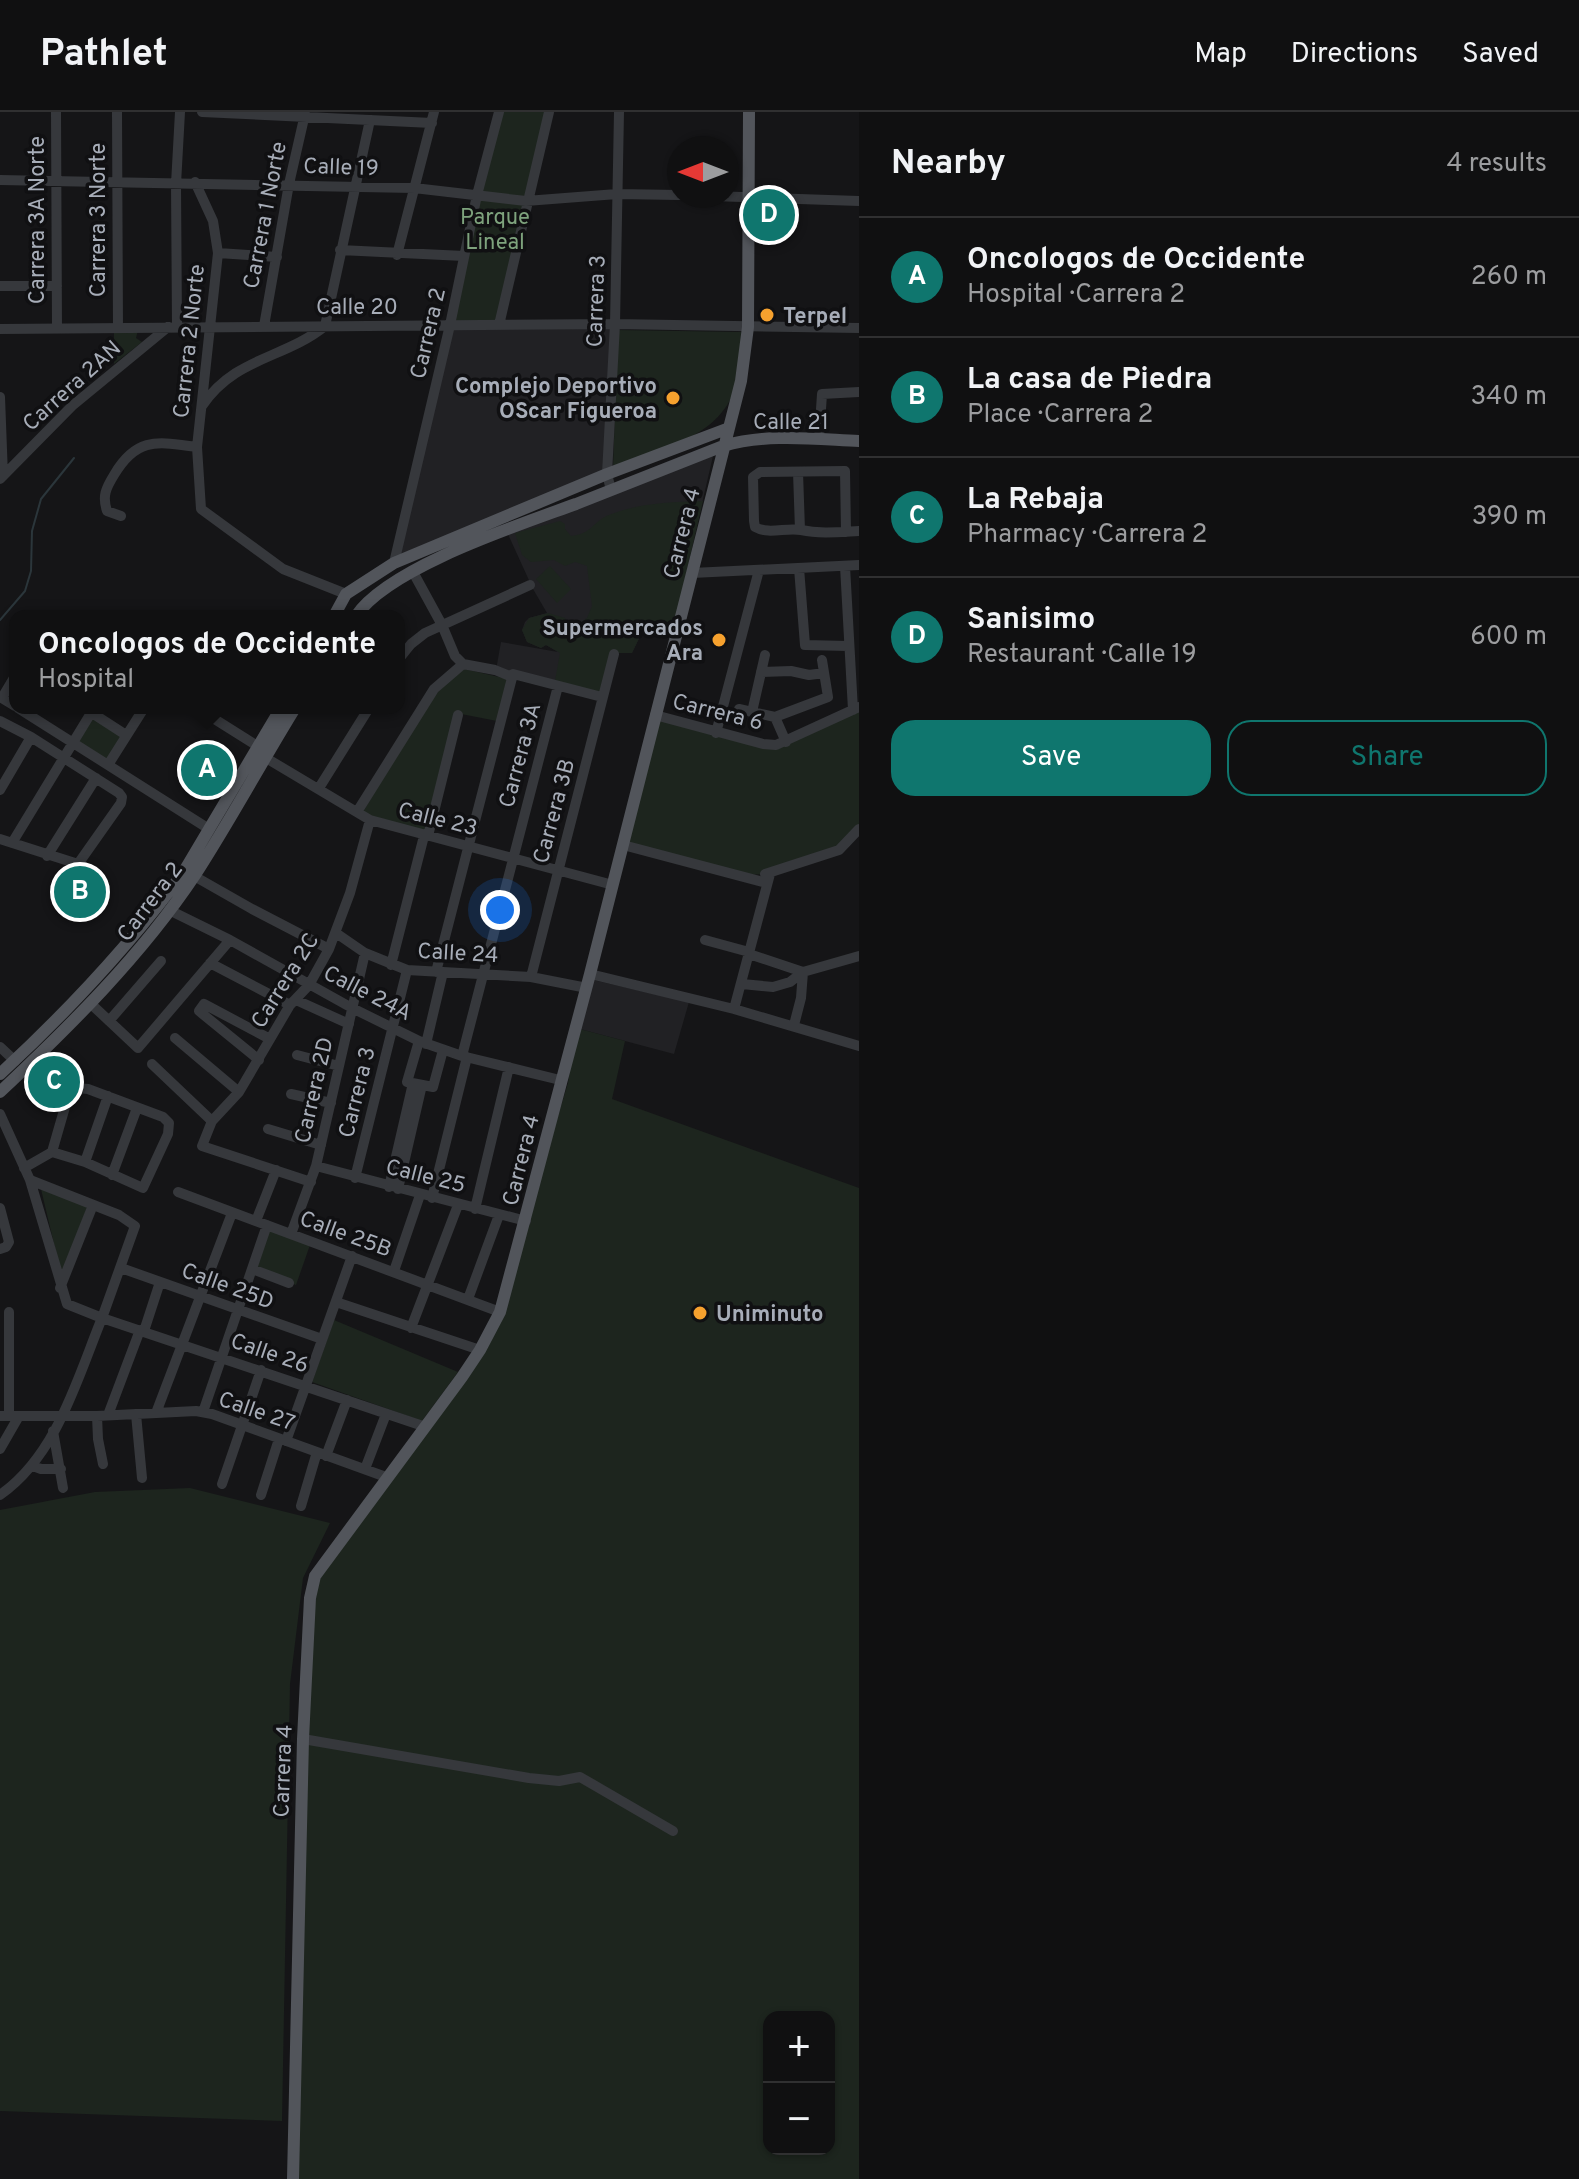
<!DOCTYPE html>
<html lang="en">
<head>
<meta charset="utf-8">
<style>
  body { margin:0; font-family:Overpass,sans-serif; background:#1e1e1f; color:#f1f3f6 }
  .controls { position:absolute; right:24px; bottom:24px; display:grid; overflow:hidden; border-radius:16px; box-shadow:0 2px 6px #0004 }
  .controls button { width:72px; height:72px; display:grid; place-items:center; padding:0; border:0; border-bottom:2px solid #303031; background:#101011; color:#f1f3f6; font:40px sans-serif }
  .compass { position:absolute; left:667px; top:24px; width:72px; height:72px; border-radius:50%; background:#101011; box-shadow:0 2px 6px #0004; rotate:270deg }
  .you { position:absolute; left:500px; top:798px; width:28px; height:28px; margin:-20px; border:6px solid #fff; border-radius:50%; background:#1a73e8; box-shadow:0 0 0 12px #1a73e833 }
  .badge { display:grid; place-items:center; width:52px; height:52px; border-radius:50%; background:#0f766e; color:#fff; font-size:26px; font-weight:700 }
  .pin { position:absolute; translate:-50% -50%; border:4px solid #fff; box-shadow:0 2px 8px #0006 }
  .popup { position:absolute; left:9px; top:498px; width:396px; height:104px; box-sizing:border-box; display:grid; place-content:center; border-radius:16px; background:#101011; filter:drop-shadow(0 2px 6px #0005); font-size:26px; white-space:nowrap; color:#9c9d9f }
  .popup b { font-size:30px; color:#f1f3f6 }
  .popup::after { content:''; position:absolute; left:50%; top:100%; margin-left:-16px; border:16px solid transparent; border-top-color:#101011 }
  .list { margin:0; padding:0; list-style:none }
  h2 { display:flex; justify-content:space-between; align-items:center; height:104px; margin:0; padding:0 32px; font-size:34px }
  h2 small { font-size:26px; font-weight:400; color:#9c9d9f }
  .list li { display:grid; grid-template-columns:52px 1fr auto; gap:24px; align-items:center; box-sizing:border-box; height:120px; padding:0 32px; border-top:2px solid #303031 }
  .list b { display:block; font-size:30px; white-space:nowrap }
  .list p { margin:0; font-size:26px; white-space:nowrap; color:#9c9d9f }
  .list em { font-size:26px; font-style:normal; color:#9c9d9f }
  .actions { display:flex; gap:16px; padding:24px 32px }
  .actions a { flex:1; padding:18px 0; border:2px solid #0f766e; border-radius:24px; text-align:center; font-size:28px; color:#0f766e }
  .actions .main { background:#0f766e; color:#fff }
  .map { position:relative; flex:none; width:859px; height:2067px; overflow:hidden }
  header { display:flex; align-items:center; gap:48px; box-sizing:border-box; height:112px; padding:0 40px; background:#101011; border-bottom:2px solid #303031 }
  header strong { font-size:38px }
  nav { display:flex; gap:44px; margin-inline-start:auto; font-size:28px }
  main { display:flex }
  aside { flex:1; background:#101011 }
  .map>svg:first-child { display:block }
  .built { fill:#212124 }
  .green { fill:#1d251e; fill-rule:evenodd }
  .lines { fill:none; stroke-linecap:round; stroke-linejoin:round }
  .stream { stroke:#2b363b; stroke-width:2 }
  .minor { stroke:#36383c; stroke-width:10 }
  .major { stroke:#52555b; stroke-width:12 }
  .poi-dot { fill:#f6a12e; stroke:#101012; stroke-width:3 }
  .labels { text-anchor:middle; stroke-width:7; stroke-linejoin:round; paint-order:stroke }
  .street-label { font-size:22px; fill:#a7adb8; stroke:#101012 }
  .park-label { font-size:22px; fill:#7ea37d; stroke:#101012 }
  .poi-label { font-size:22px; font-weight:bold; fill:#a7adb8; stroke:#101012; text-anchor:start }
</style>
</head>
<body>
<header>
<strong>Pathlet</strong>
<nav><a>Map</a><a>Directions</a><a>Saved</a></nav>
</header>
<main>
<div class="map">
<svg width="859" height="2067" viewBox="0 0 859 2067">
  <rect width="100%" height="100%" fill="#151517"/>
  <path class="built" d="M 615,212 L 607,362 L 394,451 L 450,213 Z
    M 713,344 L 673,517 L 647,510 L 632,541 L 611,541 L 600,583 L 496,558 L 501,530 L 558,540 L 546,533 L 541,536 L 527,530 L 522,518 L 525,510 L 529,506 L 547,501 L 533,477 L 506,418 Z
    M 589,867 L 689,890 L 674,942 L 576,916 Z"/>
  <path class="green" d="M 499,0 L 549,0 L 499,213 L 450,213 Z
    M 138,218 L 136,226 L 142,230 L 114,252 L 114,219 Z
    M 618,218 L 741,220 C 740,236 741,254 737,270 C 723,326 660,337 613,355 Z
    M 703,389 L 673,517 L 647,510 L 632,541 L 611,541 L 600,583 L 555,569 L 560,541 L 546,533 L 541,536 L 527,530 L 522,518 L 529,506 L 548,501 L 565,506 L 571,518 L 587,506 L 592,494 L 587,454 L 575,450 L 565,454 L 554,448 L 531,450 L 522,443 L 515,421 L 560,409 L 565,412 L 565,417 L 571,424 C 592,422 592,410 609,403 C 639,391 671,390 703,389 Z
    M 550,454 L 571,477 L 557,491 L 536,467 Z
    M 464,557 L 508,567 L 497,609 L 456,601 L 424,720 L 380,709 L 363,700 C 389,656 422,584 464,557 Z
    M 859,595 L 859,717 L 848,731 L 770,762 L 736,763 L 623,733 L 655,603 L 776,633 Z
    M 94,602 L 124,622 L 107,648 L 78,629 Z
    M 576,916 L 625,929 L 612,987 L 859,1076 L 859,2067 L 293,2067 L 306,1561 L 320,1455 L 481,1238 L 526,1109 L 568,971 ZM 769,1905 L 829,1905 L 829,2037 L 769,2037 Z
    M 41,1077 L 88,1093 L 64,1157 L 60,1157 Z
    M 269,1117 L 310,1133 L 296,1173 L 254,1156 Z
    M 334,1208 L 458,1260 L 422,1309 L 312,1270 Z
    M 190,1376 L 330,1411 L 303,1466 L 290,1572 L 282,2009 L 0,1999 L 0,1398 L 95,1380 Z"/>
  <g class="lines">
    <path class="stream" d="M 0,508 L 25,479 L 31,459 L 32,419 L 41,387 L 74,346"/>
    <path class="minor" d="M 56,0 L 57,216
      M 117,0 L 118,215
      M 202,0 L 432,11
      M 0,68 L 414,76 L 526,89 L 617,82 L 679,83
      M 195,70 L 213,109 L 218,141 L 197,335 L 201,397 L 283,457 L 346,482
      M 712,84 L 859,89
      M 340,138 L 464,144
      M 218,141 L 277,145
      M 397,143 L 434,0
      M 0,174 L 57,174
      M 499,213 L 549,0
      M 264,214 L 289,72 L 305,2
      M 325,214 L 370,8
      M 177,215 L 176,72 L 180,0
      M 0,217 L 615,212 L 859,216
      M 0,285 L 3,364
      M 202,294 C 235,245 284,247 325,214
      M 819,327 L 822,282 L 859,280
      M 798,360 L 800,418
      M 0,367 L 72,294 L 168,215
      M 611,378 L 607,362 L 615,212 L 619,0
      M 121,404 L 107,399 C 102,384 106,376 114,363 C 137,324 158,330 197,335
      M 846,420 L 845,359 L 760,360 L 753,365 L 754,409 L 755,415 C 769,423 786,415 801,418 C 820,422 839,420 859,419
      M 394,451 L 450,213 L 477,83 L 499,0
      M 845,454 L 853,598
      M 799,456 L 805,533 L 848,534
      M 413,460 L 442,513 L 455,544 L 463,552
      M 692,461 L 859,453
      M 399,547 L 411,532 L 425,521 L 530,473
      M 463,552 L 495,558 L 512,565
      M 761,560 L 791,559 L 809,563 L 824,561
      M 15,564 L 2,586 L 15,594
      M 18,596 L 209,717
      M 197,596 L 259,635
      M 739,597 L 775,605 L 828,585 L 822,548
      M 752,600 L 765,543
      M 92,601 L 126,623
      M 655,603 L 763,632 L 776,633 L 859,595
      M 775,605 L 786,630
      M 0,609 L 31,625 L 119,681 L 122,685 L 121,691 L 78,752 L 0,727
      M 716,621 L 759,458
      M 266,646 L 370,708 L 613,773
      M 108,653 L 144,596
      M 319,676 L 369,596
      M 0,678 L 31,625
      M 357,700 L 434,577 L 463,552
      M 428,724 L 458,603
      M 12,731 L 94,596
      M 623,733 L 767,771
      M 47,744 L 96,666
      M 765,762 L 839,738 L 859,717
      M 194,764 L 252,797 L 329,837
      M 169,798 L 230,828 L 352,896 L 419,929 L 462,944 L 560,968
      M 336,821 L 365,841 L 407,858 L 531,865 L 587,876
      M 705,828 L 749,840
      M 749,842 L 803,860
      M 210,851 L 290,893
      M 391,853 L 424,724
      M 436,860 L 513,562 L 602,585
      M 590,862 L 734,897 L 859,934
      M 531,865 L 614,542
      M 742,872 L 773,875 L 790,870 L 803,860 L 859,844
      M 296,888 L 349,912
      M 90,891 L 138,936 L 230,828
      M 734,897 L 770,762
      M 109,909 L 161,849
      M 794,913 L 801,886 L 803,860
      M 175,926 L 239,980
      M 419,929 L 407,970 L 433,975 L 443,938
      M 426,932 L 443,860
      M 0,935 L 15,949
      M 297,943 L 339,954
      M 462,944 L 558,574
      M 259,948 L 199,899 L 204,892 L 270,927
      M 152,952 L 212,1009
      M 291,982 L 331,991
      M 0,1002 L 30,1068 L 67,1192 L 102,1206 L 135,1114 L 119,1103 L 30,1068
      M 268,1017 L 321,1033
      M 85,1050 L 108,984
      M 316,1054 L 526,1109
      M 24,1056 L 52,1040 L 85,1050 L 143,1076 L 168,1022 L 169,1011 L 163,1005 L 88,977 L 77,976 L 69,981 L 52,1040
      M 112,1063 L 137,996
      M 355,1066 L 407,858
      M 311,1070 L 202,1034 L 212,1009 L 239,980 L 290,893 L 309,873 L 329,837 L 350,781 L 370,708
      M 389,1075 L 413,971
      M 398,1077 L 422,973
      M 178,1080 L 500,1200
      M 432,1086 L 467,945
      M 0,1096 L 9,1130 L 6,1135 L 0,1137
      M 475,1097 L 509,955
      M 256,1109 L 276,1058
      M 291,1122 L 316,1054 L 365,841
      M 121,1156 L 322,1227
      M 252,1157 L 289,1171
      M 394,1159 L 420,1083
      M 60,1176 L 93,1093
      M 468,1187 L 499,1103
      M 336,1190 L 480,1238
      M 9,1200 L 9,1304
      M 411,1216 L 458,1093
      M 144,1219 L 160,1170
      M 203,1300 L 267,1113
      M 156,1301 L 232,1101
      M 136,1302 L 142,1366
      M 108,1303 L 140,1218
      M 0,1304 L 97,1304 L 196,1299 L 212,1302 L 386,1365
      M 97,1304 L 98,1327 L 103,1352
      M 53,1319 L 63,1376
      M 286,1329 L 352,1144
      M 0,1337 L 19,1304
      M 326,1344 L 347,1288
      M 33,1354 L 41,1357 L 61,1357
      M 365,1357 L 386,1302
      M 222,1372 L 261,1258
      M 0,1383 C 57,1343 77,1267 102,1206 L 423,1314
      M 261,1383 L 279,1327
      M 301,1394 L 317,1340
      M 303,1627 L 529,1666 L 559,1669 L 580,1665 L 673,1719"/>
    <path class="major" d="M 334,504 L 346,482 L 394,451 L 607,362 L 729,316
      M 356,504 C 389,455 519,413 576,392 C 625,373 674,353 723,334 C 767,321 814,327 859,329
      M 0,962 C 66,901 129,834 183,761 L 281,596
      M 0,980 C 70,914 141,844 195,763 C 230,709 261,651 295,596
      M 293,2067 L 303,1627 L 310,1486 L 315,1464 L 462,1265 L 480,1238 L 500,1200 L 590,862 L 741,269 L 748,215 L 749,0"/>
  </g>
  <g class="poi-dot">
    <circle cx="767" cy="203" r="8"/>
    <circle cx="673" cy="286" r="8"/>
    <circle cx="719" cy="528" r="8"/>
    <circle cx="700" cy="1201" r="8"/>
  </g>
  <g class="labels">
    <g class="street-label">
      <text transform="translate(341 54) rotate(2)" y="8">Calle 19</text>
      <text transform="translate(264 103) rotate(-79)" y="8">Carrera 1 Norte</text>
      <text transform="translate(36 108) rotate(-90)" y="8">Carrera 3A Norte</text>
      <text transform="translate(97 108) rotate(-90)" y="8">Carrera 3 Norte</text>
      <text transform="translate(595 189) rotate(-88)" y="8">Carrera 3</text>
      <text x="357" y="202">Calle 20</text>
      <text transform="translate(427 221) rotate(-77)" y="8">Carrera 2</text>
      <text transform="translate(188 229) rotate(-84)" y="8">Carrera 2 Norte</text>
      <text transform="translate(71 273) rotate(-42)" y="8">Carrera 2AN</text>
      <text x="791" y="317">Calle 21</text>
      <text transform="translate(681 421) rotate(-76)" y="8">Carrera 4</text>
      <text transform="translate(718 599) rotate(14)" y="8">Carrera 6</text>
      <text transform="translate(519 643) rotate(-75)" y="8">Carrera 3A</text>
      <text transform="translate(553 699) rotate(-75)" y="8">Carrera 3B</text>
      <text transform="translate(438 706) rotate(14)" y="8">Calle 23</text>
      <text transform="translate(149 789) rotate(-53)" y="8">Carrera 2</text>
      <text transform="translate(458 840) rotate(3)" y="8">Calle 24</text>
      <text transform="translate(284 868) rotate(-58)" y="8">Carrera 2C</text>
      <text transform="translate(368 880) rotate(27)" y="8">Calle 24A</text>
      <text transform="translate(313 978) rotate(-77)" y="8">Carrera 2D</text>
      <text transform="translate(356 980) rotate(-76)" y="8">Carrera 3</text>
      <text transform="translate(520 1048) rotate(-76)" y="8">Carrera 4</text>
      <text transform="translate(426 1063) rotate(14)" y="8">Calle 25</text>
      <text transform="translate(346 1121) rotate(20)" y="8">Calle 25B</text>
      <text transform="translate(228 1173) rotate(20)" y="8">Calle 25D</text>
      <text transform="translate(270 1240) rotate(19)" y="8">Calle 26</text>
      <text transform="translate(257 1298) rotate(19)" y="8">Calle 27</text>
      <text transform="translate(282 1659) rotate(-88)" y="8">Carrera 4</text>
    </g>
    <g class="park-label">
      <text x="495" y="112">Parque<tspan x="495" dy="25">Lineal</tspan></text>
    </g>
    <g class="poi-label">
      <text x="783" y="211">Terpel</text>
      <text x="657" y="281" text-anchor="end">Complejo Deportivo<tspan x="657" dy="25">OScar Figueroa</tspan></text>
      <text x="703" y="523" text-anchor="end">Supermercados<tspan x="703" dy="25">Ara</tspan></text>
      <text x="716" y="1209">Uniminuto</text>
    </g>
  </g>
</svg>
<div class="controls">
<button>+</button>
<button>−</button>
</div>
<svg class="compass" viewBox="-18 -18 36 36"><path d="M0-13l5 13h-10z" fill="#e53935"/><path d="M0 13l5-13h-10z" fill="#9c9d9f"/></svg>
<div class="you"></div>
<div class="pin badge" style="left:207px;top:658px">A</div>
<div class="popup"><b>Oncologos de Occidente</b>Hospital</div>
<div class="pin badge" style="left:80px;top:780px">B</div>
<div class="pin badge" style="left:54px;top:970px">C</div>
<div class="pin badge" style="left:769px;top:103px">D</div>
</div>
<aside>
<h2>Nearby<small>4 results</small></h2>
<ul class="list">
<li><span class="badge">A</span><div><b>Oncologos de Occidente</b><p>Hospital · Carrera 2</p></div><em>260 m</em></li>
<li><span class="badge">B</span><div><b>La casa de Piedra</b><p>Place · Carrera 2</p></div><em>340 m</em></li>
<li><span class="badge">C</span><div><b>La Rebaja</b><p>Pharmacy · Carrera 2</p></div><em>390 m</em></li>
<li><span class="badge">D</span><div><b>Sanisimo</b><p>Restaurant · Calle 19</p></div><em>600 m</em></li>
</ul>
<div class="actions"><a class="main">Save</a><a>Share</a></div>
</aside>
</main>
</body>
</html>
